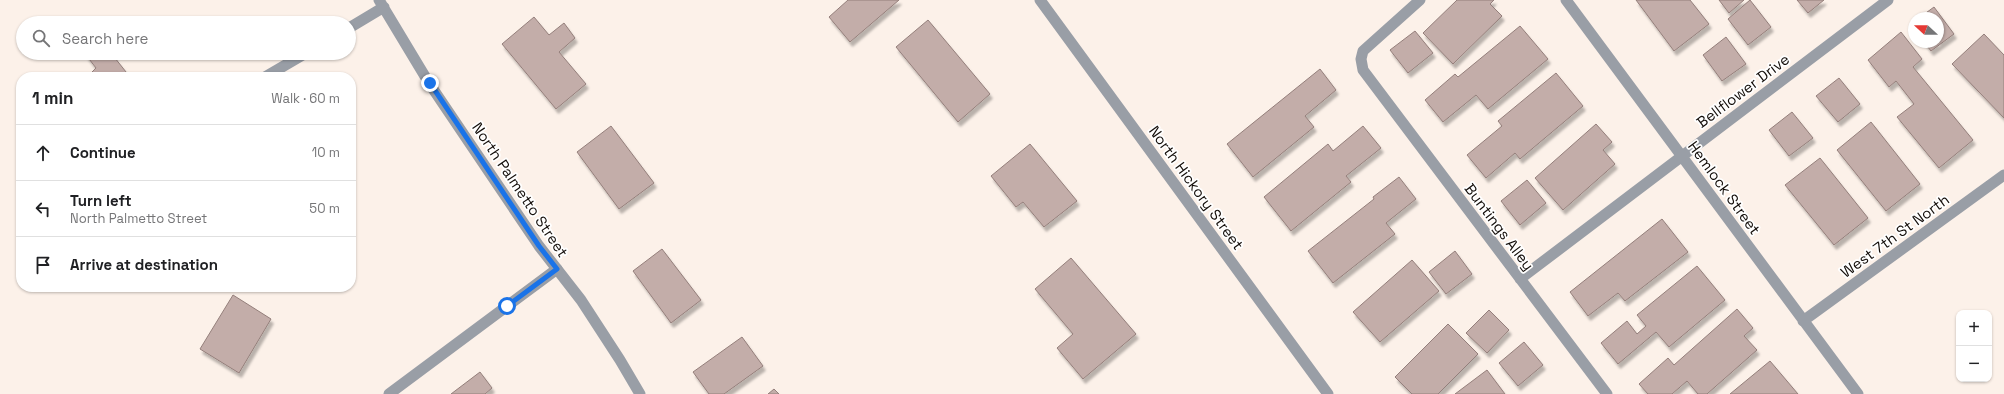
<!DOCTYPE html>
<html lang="en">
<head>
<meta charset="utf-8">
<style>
  body { margin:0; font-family:"Space Grotesk",sans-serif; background:#f2f2f2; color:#202124 }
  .controls { position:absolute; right:12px; bottom:12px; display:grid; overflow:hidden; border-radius:8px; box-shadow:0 1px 3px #0004 }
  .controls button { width:36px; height:36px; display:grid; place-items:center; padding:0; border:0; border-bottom:1px solid #e0e0e0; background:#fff; color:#202124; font:20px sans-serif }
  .compass { position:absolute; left:1908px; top:12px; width:36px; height:36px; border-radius:50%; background:#fff; box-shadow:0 1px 3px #0004; rotate:291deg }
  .stop { position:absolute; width:12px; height:12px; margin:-9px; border:3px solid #1a73e8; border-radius:50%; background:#fff }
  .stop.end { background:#1a73e8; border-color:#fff; box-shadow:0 1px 4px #0008 }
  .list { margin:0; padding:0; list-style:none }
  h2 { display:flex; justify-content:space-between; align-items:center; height:52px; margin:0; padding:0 16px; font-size:17px }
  h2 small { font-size:13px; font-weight:400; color:#757577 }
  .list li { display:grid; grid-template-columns:26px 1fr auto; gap:12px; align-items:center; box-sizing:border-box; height:56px; padding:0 16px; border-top:1px solid #e0e0e0 }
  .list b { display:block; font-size:15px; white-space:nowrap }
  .list p { margin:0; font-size:13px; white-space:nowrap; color:#757577 }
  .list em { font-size:13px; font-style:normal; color:#757577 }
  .icon { flex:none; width:22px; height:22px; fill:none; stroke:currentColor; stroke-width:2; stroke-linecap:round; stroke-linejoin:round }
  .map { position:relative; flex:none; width:2004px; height:394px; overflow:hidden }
  .search { position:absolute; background:#fff; box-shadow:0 1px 3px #0004; left:16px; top:16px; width:340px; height:44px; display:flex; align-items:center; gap:10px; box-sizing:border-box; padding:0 14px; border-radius:22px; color:#757577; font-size:15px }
  .panel { position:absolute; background:#fff; box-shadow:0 1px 3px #0004; left:16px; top:72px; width:340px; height:220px; border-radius:16px }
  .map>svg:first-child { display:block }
  .building { fill:#c3ada9; stroke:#947f7b; filter:url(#shadow) }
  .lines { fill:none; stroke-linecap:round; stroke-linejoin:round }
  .service { stroke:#999ea6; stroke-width:11 }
  .minor { stroke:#999ea6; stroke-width:11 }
  .route { stroke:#1a73e8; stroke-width:5 }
  .labels { text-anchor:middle; stroke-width:3.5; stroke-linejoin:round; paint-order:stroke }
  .street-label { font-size:15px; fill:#120c08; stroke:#fff }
</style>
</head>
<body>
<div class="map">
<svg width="2004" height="394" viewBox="0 0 2004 394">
  <defs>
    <filter id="shadow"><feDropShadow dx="2.5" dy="4.5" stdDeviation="1" flood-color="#0004"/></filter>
  </defs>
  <rect width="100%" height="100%" fill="#fcf1e9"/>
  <path class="building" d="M 848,0 L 899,0 L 850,42 L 829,17 Z
    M 1457,0 L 1494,0 L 1490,4 L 1502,16 L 1453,64 L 1423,33 Z
    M 1636,0 L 1690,0 L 1709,24 L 1674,51 Z
    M 1719,0 L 1744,0 L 1729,13 Z
    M 1750,0 L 1771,27 L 1748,45 L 1728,19 Z
    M 1797,0 L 1824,0 L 1808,13 Z
    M 1934,7 L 1954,34 L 1931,51 L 1924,42 L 1938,42 L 1938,18 L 1919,18 Z
    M 534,17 L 549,35 L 564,23 L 575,38 L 559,52 L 586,84 L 556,109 L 502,44 Z
    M 928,20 L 990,94 L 958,122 L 896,47 Z
    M 1520,26 L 1548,59 L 1488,109 L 1476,95 L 1443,122 L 1425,100 L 1455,74 L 1458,77 Z
    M 1415,31 L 1433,53 L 1408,73 L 1390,50 Z
    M 1901,32 L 1922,59 L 1913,67 L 1973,140 L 1939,168 L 1897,117 L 1914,104 L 1896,81 L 1889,87 L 1868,60 Z
    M 1984,34 L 2004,55 L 2004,118 L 1952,64 Z
    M 1726,37 L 1746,64 L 1722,81 L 1703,55 Z
    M 89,53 L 111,53 L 130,77 L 87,77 L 96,68 L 86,55 Z
    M 1320,69 L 1336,90 L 1305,116 L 1314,127 L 1253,177 L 1227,144 Z
    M 1556,73 L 1583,106 L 1520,159 L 1515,153 L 1486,178 L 1467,155 L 1502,126 L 1498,121 Z
    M 1839,78 L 1860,104 L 1838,122 L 1816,96 Z
    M 1792,112 L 1813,138 L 1789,156 L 1769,130 Z
    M 1871,122 L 1920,184 L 1886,211 L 1837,150 Z
    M 1596,124 L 1612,142 L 1603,150 L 1615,164 L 1563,210 L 1535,178 Z
    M 611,126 L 654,183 L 619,209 L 577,152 Z
    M 1363,126 L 1381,148 L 1346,176 L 1351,182 L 1291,231 L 1264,197 L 1328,144 L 1333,151 Z
    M 1030,144 L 1077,201 L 1044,227 L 1023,202 L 1016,207 L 991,176 Z
    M 1820,158 L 1868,218 L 1834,245 L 1785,185 Z
    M 1399,177 L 1416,199 L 1386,223 L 1395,234 L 1333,283 L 1308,251 L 1374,199 L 1373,197 Z
    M 1527,180 L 1546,203 L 1520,225 L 1501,201 Z
    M 1662,219 L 1688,252 L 1625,301 L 1618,293 L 1588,316 L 1570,292 Z
    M 662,249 L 701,300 L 671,323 L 633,271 Z
    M 1455,251 L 1472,274 L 1446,294 L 1429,272 Z
    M 1071,258 L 1136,334 L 1083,379 L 1057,348 L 1073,334 L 1035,289 Z
    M 1412,260 L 1439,291 L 1380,342 L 1353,312 Z
    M 1697,266 L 1725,300 L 1669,347 L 1656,332 L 1618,364 L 1601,343 L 1627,321 L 1637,334 L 1646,326 L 1637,315 Z
    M 233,295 L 271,319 L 239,373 L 200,349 Z
    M 1737,309 L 1753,328 L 1744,336 L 1757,350 L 1707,394 L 1698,394 L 1687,381 L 1672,394 L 1648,394 L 1639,384 L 1668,358 L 1674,365 Z
    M 1489,310 L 1509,330 L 1487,353 L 1466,333 Z
    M 1448,324 L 1478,354 L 1438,394 L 1412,394 L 1395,377 Z
    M 742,337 L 763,366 L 724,394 L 709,394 L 693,372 Z
    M 1524,342 L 1543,365 L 1518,386 L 1499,363 Z
    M 1770,361 L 1798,394 L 1730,394 Z
    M 1487,370 L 1505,394 L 1455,394 Z
    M 480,372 L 492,388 L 485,394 L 451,394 Z
    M 774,389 L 779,394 L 768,394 Z"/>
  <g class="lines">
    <path class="service" d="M 389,394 L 557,269"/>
    <path class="minor" d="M 379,0 L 429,83 L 539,246 L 581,300 L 620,360 L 640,394
      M 1040,0 L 1328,394
      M 1420,0 L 1363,51 L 1361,59 L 1363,70 L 1607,394
      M 1566,0 L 1858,394
      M 349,28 L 384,7
      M 265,77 L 306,53
      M 1520,279 L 1888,0
      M 1803,321 L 2004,175"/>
  </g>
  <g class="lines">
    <path class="route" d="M 430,83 L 539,246 L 557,269 L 507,306"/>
  </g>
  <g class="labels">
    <g class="street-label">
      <text transform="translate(1743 91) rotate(-37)" y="5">Bellflower Drive</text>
      <text transform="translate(1196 188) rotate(54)" y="5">North Hickory Street</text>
      <text transform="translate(1724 188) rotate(54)" y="5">Hemlock Street</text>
      <text transform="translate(520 190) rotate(56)" y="5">North Palmetto Street</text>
      <text transform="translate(1499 227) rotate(53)" y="5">Buntings Alley</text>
      <text transform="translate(1895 236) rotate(-36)" y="5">West 7th St North</text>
    </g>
  </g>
</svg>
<div class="controls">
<button>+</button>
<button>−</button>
</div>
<svg class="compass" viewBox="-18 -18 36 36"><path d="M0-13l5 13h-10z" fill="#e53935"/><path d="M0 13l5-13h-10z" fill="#757577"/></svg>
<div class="stop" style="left:507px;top:306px"></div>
<div class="stop end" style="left:430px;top:83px"></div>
<div class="search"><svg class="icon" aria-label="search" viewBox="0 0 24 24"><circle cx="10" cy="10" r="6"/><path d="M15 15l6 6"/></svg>Search here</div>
<section class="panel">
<h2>1 min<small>Walk · 60 m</small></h2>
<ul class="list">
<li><svg class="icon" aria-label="ahead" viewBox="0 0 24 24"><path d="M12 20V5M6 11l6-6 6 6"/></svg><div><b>Continue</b></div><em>10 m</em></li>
<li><svg class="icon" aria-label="left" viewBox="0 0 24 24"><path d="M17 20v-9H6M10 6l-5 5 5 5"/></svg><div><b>Turn left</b><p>North Palmetto Street</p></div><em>50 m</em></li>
<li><svg class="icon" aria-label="arrive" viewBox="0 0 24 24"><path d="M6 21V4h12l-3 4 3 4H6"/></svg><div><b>Arrive at destination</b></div></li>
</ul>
</section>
</div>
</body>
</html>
